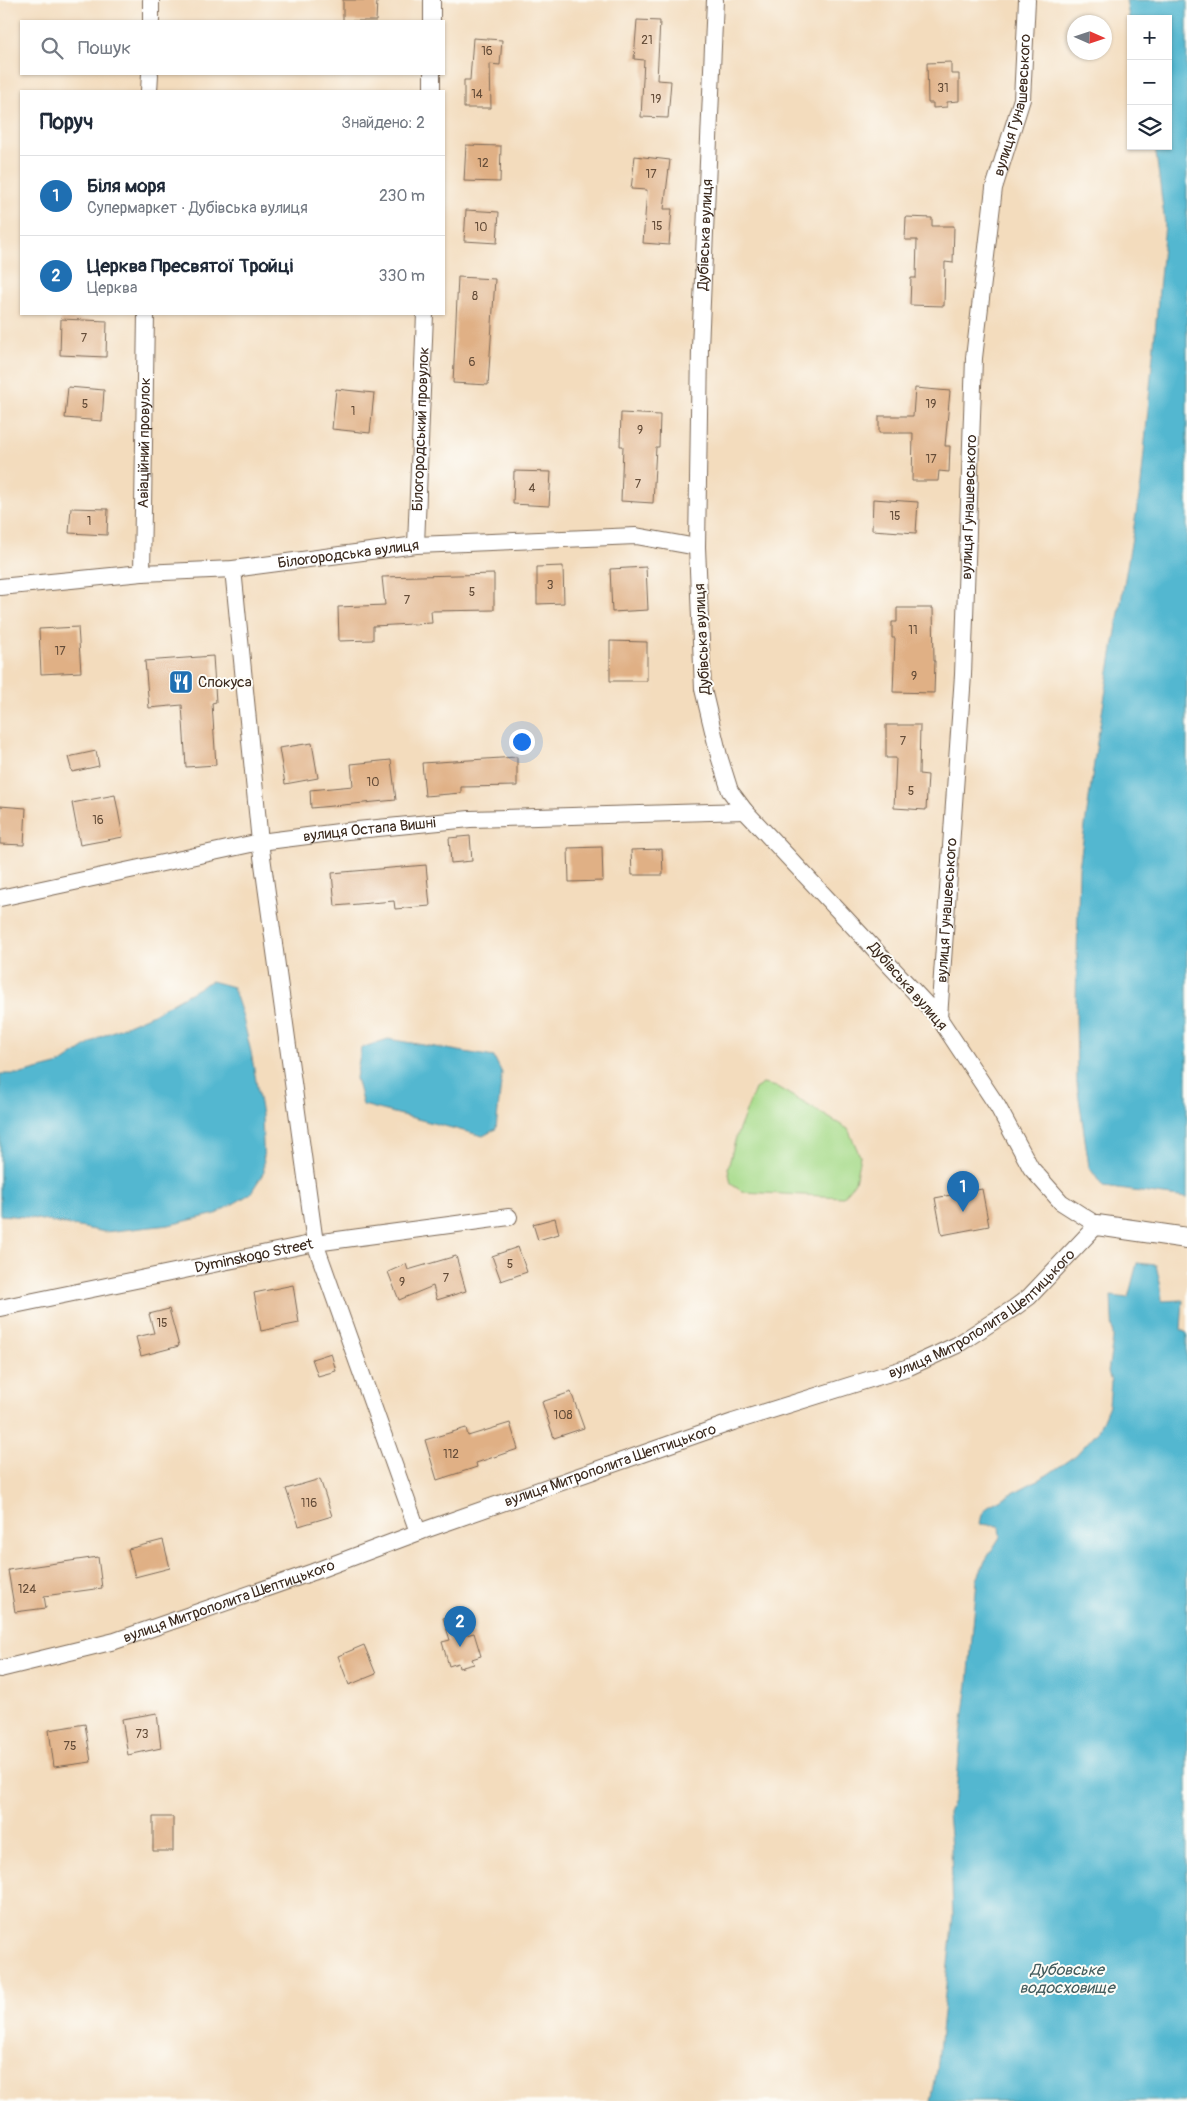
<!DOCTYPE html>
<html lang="uk">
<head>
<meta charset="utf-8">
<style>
  body { margin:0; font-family:Pangolin,sans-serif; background:#f2f2f3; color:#1f2937 }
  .controls { position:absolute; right:15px; top:15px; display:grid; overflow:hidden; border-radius:0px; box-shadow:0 1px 4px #0004 }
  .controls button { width:45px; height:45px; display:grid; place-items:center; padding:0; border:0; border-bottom:1px solid #e0e1e3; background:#fff; color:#1f2937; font:25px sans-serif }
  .compass { position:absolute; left:1067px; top:15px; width:45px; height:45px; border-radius:50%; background:#fff; box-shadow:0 1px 4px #0004; rotate:93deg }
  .you { position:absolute; left:521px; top:741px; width:18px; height:18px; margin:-12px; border:4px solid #fff; border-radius:50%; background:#1a73e8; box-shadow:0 0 0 8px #1a73e833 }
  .badge { display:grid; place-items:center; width:32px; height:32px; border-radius:50%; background:#1f6fb2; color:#fff; font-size:16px; font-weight:700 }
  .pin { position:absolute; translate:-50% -41px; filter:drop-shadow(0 1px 2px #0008) }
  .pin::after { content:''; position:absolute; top:26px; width:18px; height:15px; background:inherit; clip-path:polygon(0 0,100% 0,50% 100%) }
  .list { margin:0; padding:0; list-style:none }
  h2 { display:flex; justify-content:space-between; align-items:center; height:65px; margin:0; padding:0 20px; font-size:21px }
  h2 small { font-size:16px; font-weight:400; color:#747a83 }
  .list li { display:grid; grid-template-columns:32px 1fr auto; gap:15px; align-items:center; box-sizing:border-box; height:80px; padding:0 20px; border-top:1px solid #e0e1e3 }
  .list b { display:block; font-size:19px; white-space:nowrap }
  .list p { margin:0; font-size:16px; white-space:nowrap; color:#747a83 }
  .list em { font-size:16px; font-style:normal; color:#747a83 }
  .icon { flex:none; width:28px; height:28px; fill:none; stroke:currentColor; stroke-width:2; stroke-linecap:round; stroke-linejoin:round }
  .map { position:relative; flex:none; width:1187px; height:2101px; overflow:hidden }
  .search { position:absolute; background:#fff; box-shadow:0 1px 4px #0004; left:20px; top:20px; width:425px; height:55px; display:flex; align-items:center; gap:12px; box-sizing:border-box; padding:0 18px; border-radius:0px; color:#747a83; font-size:19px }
  .panel { position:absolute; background:#fff; box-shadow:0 1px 4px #0004; left:20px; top:90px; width:425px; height:225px; border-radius:0px }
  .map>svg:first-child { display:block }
  .green { fill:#a7db8b; stroke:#718254 }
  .water { fill:#52b7d0; stroke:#467077 }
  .building { fill:#e0b085 }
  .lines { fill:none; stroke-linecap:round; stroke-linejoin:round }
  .minor-casing { stroke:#7b6856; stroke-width:18 }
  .tertiary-casing { stroke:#7b6856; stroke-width:22 }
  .minor { stroke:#fff; stroke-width:16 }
  .tertiary { stroke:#fff; stroke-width:20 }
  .labels { text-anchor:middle; stroke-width:4; stroke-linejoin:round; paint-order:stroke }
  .number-label { font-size:12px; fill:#644c38 }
  .street-label { font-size:15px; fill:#3b2a1e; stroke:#fdfcf7 }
  .poi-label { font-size:15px; fill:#3b2a1e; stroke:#fdfcf7; text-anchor:start }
  .water-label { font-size:16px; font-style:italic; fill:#435b5c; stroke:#fdfcf7 }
</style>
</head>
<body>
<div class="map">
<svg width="1187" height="2101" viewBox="0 0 1187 2101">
  <rect width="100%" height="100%" fill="#fdfcf7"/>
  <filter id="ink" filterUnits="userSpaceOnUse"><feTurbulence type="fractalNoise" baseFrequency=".02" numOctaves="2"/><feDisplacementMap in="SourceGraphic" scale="10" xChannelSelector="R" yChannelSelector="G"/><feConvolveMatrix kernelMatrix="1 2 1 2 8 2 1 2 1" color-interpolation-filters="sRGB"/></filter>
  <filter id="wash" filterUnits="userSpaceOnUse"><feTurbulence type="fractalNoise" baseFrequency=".0096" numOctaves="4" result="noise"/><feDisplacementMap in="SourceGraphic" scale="20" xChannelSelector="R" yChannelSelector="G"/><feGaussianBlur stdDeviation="1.12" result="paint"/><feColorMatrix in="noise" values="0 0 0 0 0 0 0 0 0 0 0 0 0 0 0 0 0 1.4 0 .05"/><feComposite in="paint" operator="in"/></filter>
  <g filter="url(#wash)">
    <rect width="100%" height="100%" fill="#f3dcbd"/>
    <path class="green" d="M 763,1084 L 777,1087 L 848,1129 L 860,1156 L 855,1182 L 843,1197 L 743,1192 L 731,1184 L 728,1168 L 736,1137 L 755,1089 Z"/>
    <path class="water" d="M 1126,0 L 1187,0 L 1187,1198 L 1103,1187 L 1089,1167 L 1077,1084 L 1076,1003 L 1079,868 L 1097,742 L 1141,485 L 1165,224 L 1155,146 L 1168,146 L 1168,19 L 1131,19 L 1131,29 Z
      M 211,981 L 233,987 L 242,1014 L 251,1052 L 262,1115 L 264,1172 L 250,1194 L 216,1214 L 169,1225 L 105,1232 L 26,1217 L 0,1215 L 0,1074 L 21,1074 L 60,1064 L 100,1037 L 151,1015 Z
      M 388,1039 L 494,1057 L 502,1073 L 496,1129 L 483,1136 L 363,1105 L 356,1078 L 361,1048 Z
      M 1137,1263 L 1156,1265 L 1161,1287 L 1162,1301 L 1183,1300 L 1181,1330 L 1187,1333 L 1187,2101 L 931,2101 L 937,2071 L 953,1916 L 951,1848 L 948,1813 L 956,1793 L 961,1735 L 968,1684 L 977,1580 L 985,1561 L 1000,1537 L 999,1526 L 980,1524 L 982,1514 L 990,1505 L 1047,1475 L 1076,1455 L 1098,1431 L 1109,1405 L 1111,1382 L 1108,1372 L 1113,1339 L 1111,1296 L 1128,1298 Z"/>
    <g id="blocks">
      <path class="building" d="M 343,0 L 377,0 L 376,21 L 343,21 Z
        M 637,20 L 660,21 L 657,80 L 671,81 L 668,118 L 641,117 L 644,60 L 634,59 Z
        M 473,38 L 502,40 L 500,65 L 490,64 L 491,108 L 464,108 L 464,80 L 470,80 Z
        M 951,62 L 951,74 L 959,74 L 959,101 L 947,102 L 947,107 L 933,108 L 933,103 L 928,103 L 927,63 Z
        M 466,145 L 501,146 L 500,182 L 464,181 Z
        M 635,156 L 670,160 L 664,209 L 672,209 L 669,245 L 643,243 L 647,190 L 631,189 Z
        M 466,210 L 499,212 L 497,243 L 464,241 Z
        M 906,217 L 932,218 L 932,226 L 954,226 L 953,263 L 945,262 L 944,306 L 910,305 L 911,278 L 916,278 L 917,240 L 905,240 Z
        M 458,277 L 495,279 L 488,385 L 453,383 Z
        M 61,319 L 107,321 L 106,357 L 60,355 Z
        M 68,387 L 104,390 L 102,421 L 65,418 Z
        M 915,388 L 950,391 L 945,446 L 950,446 L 949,472 L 939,471 L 938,481 L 912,481 L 913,433 L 879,433 L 879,416 L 913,416 Z
        M 336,389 L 374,393 L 370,433 L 332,429 Z
        M 621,413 L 660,415 L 659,447 L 656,447 L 653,503 L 621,501 L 623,446 L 620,446 Z
        M 514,471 L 551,472 L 549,506 L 513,504 Z
        M 873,499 L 918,502 L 916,533 L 872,530 Z
        M 71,508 L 108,509 L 107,535 L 69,533 Z
        M 563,566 L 564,603 L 537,604 L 537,567 Z
        M 646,567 L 648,610 L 612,612 L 610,569 Z
        M 494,574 L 494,610 L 431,611 L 432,623 L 373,626 L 373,640 L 339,641 L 338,607 L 385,605 L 382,577 Z
        M 897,608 L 933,608 L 934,661 L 935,661 L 934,693 L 893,692 L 895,638 L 892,638 L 892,622 L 897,622 Z
        M 78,627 L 81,672 L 41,674 L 39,629 Z
        M 610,641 L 647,642 L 647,681 L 610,681 Z
        M 213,656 L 216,702 L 212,703 L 216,765 L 186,767 L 182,705 L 149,708 L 145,661 Z
        M 886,725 L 920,725 L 919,774 L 928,775 L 926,810 L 894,808 L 896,758 L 886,758 Z
        M 312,743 L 318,778 L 285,784 L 279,748 Z
        M 96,751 L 99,766 L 72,772 L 68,757 Z
        M 517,757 L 517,786 L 461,787 L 461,793 L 425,796 L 422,763 Z
        M 391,760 L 396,800 L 311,808 L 310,790 L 353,786 L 351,764 Z
        M 115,795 L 123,837 L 80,845 L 72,803 Z
        M 0,806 L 26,808 L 24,845 L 0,844 Z
        M 470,836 L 472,861 L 451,863 L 449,838 Z
        M 602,847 L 603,881 L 569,882 L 568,848 Z
        M 662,849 L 663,875 L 632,875 L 631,850 Z
        M 426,865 L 430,906 L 395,909 L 394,901 L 335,906 L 332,873 Z
        M 982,1189 L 989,1226 L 942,1235 L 935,1198 Z
        M 555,1218 L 559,1234 L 538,1240 L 533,1224 Z
        M 518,1247 L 527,1272 L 501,1281 L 492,1256 Z
        M 456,1256 L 466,1291 L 437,1300 L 433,1286 L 399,1300 L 388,1272 L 406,1264 L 408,1270 Z
        M 293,1285 L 299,1323 L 261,1331 L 254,1293 Z
        M 169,1309 L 179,1346 L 141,1356 L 136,1337 L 154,1333 L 149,1314 Z
        M 331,1353 L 336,1371 L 318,1376 L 312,1359 Z
        M 571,1392 L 584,1428 L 554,1438 L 542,1402 Z
        M 510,1423 L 518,1449 L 476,1463 L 477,1467 L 437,1480 L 425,1440 L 466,1428 L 468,1436 Z
        M 320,1479 L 332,1516 L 299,1526 L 286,1489 Z
        M 163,1540 L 170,1568 L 135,1577 L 128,1549 Z
        M 98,1557 L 102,1588 L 44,1596 L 46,1608 L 15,1612 L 8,1570 Z
        M 459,1614 L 466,1635 L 474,1633 L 481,1656 L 472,1659 L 474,1664 L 459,1668 L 458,1663 L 449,1666 L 442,1642 L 450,1640 L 443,1618 Z
        M 364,1645 L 376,1674 L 349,1685 L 338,1656 Z
        M 157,1713 L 161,1748 L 128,1755 L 122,1719 Z
        M 85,1724 L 91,1762 L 54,1767 L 49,1730 Z
        M 153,1817 L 173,1817 L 173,1851 L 153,1851 Z"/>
    </g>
  </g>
  <g filter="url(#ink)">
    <use href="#blocks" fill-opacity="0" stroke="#7b6856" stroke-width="1"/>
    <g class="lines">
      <defs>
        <g id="minor">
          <path d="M 151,21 L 151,0"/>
          <path d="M 432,21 L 432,0"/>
          <path d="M 149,91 L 150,74"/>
          <path d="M 432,91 L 432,74"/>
          <path id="s1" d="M 416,545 L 425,314"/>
          <path d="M 233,569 L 260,842 L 315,1243 L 418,1532"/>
          <path id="s2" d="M 142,573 L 146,314"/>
          <path id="s3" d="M 0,587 L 142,573 L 233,569 L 416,545 L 636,536 L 697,547"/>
          <path id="s4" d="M 0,898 L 260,842 L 347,831 L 470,819 L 745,811"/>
          <path id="s5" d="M 939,1018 L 963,675 L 974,358 L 994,188 L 1022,99 L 1027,0"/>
          <path id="s6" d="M 0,1308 L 315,1243 L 509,1217"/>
          <path id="s7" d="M 0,1669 L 115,1641 L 313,1572 L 422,1531 L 733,1422 L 909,1367 L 957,1345 L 1014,1308 L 1029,1297 L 1097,1225 L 1061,1202 L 1031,1168 L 998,1107 L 939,1018 L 745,811 L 730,791 L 719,756 L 703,689 L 697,547 L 700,348 L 715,0"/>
        </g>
        <path id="tertiary" d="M 1097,1225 L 1187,1238"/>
      </defs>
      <use href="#minor" class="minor-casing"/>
      <use href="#tertiary" class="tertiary-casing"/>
      <use href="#minor" class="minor"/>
      <use href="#tertiary" class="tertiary"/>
    </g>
  </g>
  <defs>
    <symbol id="restaurant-square" viewBox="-11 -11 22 22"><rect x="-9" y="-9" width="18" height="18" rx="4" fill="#1f6fb2" stroke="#fdfcf7"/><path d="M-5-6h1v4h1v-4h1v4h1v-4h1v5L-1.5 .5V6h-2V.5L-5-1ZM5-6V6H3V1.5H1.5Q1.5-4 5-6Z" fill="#fff"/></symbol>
  </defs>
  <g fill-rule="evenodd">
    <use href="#restaurant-square" x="167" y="668" width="28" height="28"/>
  </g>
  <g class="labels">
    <g class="number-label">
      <text x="647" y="44">21</text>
      <text x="487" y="55">16</text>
      <text x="943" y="92">31</text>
      <text x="477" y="98">14</text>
      <text x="656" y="103">19</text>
      <text x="483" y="167">12</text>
      <text x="651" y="178">17</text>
      <text x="657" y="230">15</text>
      <text x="481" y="231">10</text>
      <text x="475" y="300">8</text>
      <text x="84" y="342">7</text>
      <text x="472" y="366">6</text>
      <text x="85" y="408">5</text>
      <text x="931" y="408">19</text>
      <text x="353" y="415">1</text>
      <text x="640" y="434">9</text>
      <text x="931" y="463">17</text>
      <text x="638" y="488">7</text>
      <text x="532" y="492">4</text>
      <text x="895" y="520">15</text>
      <text x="89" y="525">1</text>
      <text x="550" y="589">3</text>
      <text x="472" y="596">5</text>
      <text x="407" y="604">7</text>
      <text x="913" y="634">11</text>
      <text x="60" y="655">17</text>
      <text x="914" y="680">9</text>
      <text x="903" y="745">7</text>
      <text x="373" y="786">10</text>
      <text x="911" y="795">5</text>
      <text x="98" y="824">16</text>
      <text x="510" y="1268">5</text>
      <text x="446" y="1282">7</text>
      <text x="402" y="1286">9</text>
      <text x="162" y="1327">15</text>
      <text x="563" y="1419">108</text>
      <text x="451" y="1458">112</text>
      <text x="309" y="1507">116</text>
      <text x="27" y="1593">124</text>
      <text x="142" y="1738">73</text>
      <text x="70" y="1750">75</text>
    </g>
    <g class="street-label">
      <text dy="5" stroke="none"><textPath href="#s5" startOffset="918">вулиця Гунашевського</textPath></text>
      <text dy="5" stroke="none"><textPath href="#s7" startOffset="2330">Дубівська вулиця</textPath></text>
      <text dy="5" stroke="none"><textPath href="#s1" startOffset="116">Білогородський провулок</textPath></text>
      <text dy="5" stroke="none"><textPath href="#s2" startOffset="130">Авіаційний провулок</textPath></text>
      <text dy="5" stroke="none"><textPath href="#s5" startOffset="512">вулиця Гунашевського</textPath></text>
      <text dy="5" stroke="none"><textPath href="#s3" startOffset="350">Білогородська вулиця</textPath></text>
      <text transform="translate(702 639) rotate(-93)" y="5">Дубівська вулиця</text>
      <text dy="5" stroke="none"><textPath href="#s4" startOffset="376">вулиця Остапа Вишні</textPath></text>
      <text dy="5" stroke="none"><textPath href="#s5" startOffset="108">вулиця Гунашевського</textPath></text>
      <text transform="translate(908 986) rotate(49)" y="5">Дубівська вулиця</text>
      <text dy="5" stroke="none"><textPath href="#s6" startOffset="259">Dyminskogo Street</textPath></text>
      <text dy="5" stroke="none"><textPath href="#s7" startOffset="1049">вулиця Митрополита Шептицького</textPath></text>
      <text dy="5" stroke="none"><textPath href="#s7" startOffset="644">вулиця Митрополита Шептицького</textPath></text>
      <text dy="5" stroke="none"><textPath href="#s7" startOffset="239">вулиця Митрополита Шептицького</textPath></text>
    </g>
    <g class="poi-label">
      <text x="198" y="687">Спокуса</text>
    </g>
    <g class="water-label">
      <text x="1067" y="1975">Дубовське<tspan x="1067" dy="18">водосховище</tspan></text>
    </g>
  </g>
</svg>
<div class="controls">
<button>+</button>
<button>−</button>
<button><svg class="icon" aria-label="layers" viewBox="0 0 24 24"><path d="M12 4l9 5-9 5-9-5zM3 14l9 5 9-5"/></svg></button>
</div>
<svg class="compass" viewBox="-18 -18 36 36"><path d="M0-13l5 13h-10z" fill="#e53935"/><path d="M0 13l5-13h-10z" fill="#747a83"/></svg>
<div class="you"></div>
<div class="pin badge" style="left:963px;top:1212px">1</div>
<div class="pin badge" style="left:460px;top:1647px">2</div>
<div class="search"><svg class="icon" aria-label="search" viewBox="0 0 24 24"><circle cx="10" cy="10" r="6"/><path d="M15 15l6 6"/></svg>Пошук</div>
<section class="panel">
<h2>Поруч<small>Знайдено: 2</small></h2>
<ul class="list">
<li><span class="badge">1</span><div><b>Біля моря</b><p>Супермаркет · Дубівська вулиця</p></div><em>230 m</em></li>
<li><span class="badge">2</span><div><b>Церква Пресвятої Тройці</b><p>Церква</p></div><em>330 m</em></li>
</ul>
</section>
</div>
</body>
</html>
